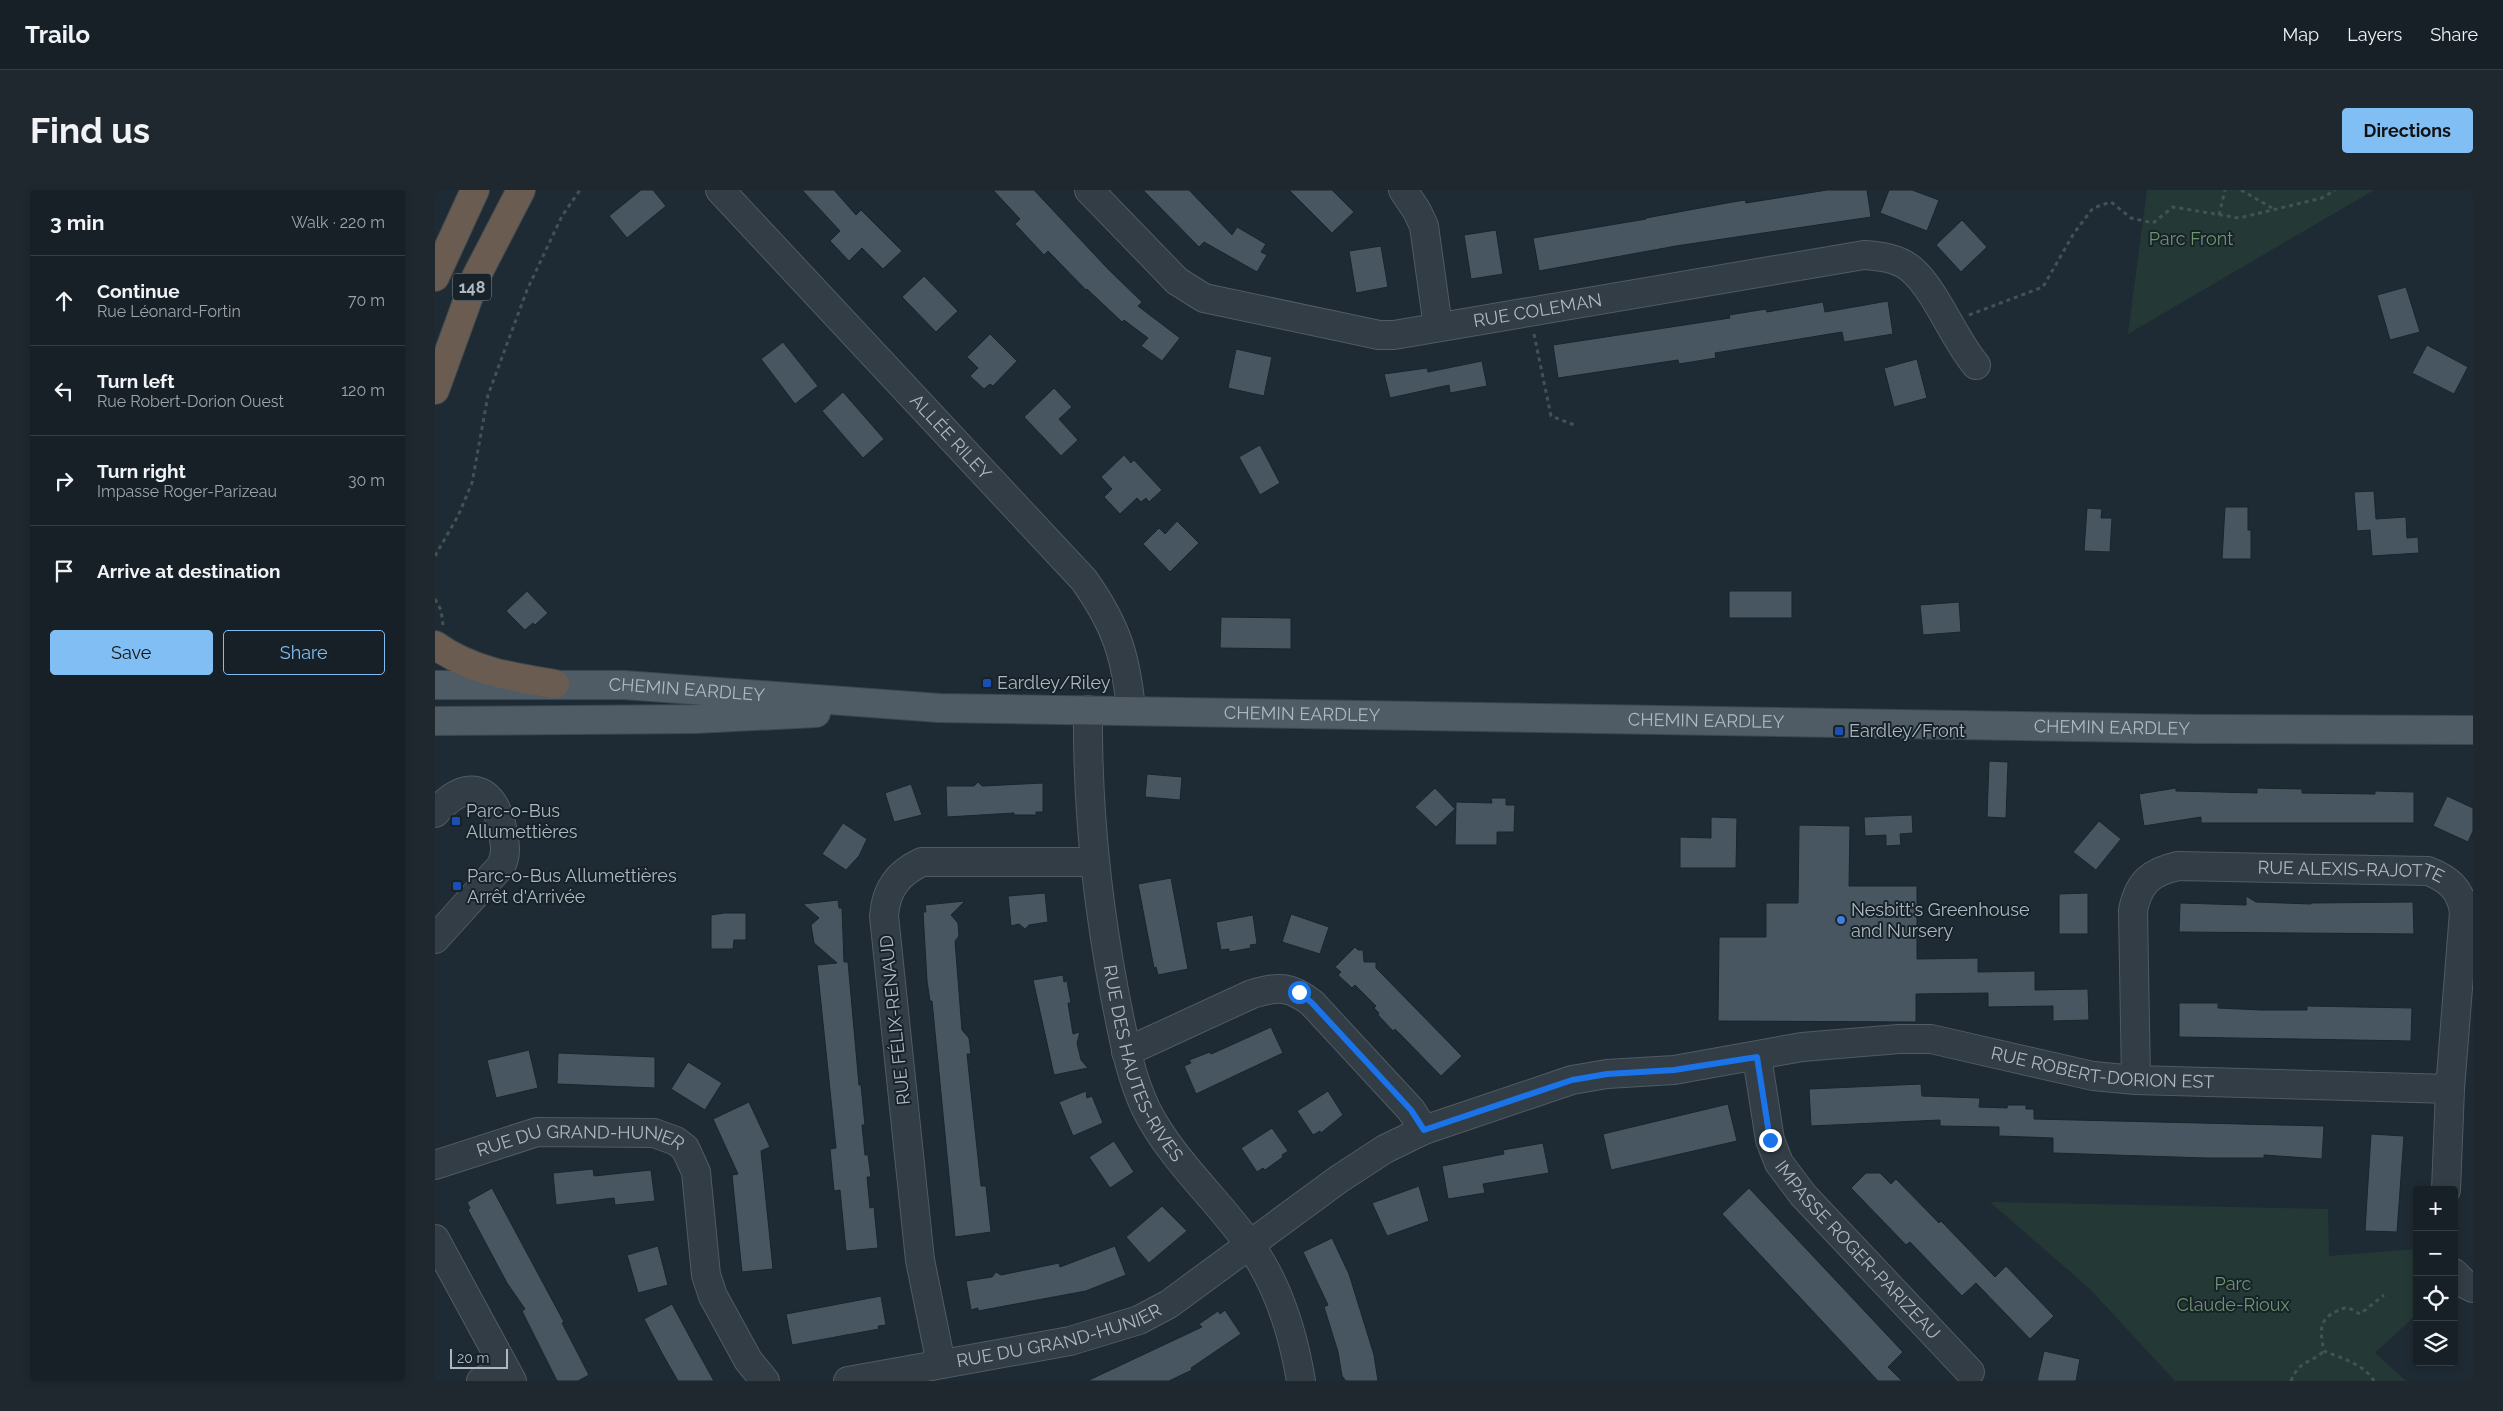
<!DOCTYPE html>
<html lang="en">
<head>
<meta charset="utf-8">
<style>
  body { margin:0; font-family:Raleway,sans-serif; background:#20282f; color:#f1f3f6 }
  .controls { position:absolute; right:15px; bottom:15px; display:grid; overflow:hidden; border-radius:5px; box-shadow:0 2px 8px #0003 }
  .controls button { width:45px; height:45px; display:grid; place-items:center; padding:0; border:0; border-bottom:1px solid #363e44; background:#172027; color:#f1f3f6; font:25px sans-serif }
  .scale { position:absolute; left:15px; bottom:12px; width:58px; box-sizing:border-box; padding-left:5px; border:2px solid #acb8c2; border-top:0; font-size:14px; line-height:18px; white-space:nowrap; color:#acb8c2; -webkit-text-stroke:4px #182229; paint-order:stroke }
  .stop { position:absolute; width:15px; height:15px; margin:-11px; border:4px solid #1a73e8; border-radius:50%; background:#fff }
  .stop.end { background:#1a73e8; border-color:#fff; box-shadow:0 1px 5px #0008 }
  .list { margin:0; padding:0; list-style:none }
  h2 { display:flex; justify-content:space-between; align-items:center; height:65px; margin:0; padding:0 20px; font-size:21px }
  h2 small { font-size:16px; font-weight:400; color:#9ea3a7 }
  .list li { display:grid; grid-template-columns:32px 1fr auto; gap:15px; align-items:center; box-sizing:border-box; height:90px; padding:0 20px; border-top:1px solid #363e44 }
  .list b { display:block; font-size:19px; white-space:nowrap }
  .list p { margin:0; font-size:16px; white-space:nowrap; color:#9ea3a7 }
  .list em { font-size:16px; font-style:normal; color:#9ea3a7 }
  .actions { display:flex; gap:10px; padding:15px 20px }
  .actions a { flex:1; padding:11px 0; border:1px solid #80bef3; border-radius:5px; text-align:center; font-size:18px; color:#80bef3 }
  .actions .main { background:#80bef3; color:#111 }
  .icon { flex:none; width:28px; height:28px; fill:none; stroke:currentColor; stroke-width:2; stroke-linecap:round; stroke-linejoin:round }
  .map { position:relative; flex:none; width:2038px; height:1191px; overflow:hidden; border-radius:5px }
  header { display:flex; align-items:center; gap:30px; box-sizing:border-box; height:70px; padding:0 25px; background:#172027; border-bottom:1px solid #363e44 }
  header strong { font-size:24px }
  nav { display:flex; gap:28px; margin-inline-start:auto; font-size:18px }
  .intro { display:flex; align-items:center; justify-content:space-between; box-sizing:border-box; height:120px; padding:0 30px }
  h1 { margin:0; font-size:35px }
  .button { padding:12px 22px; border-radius:5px; background:#80bef3; color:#111; font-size:18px; font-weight:700 }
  main { display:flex; gap:30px; padding:0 30px }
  aside { flex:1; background:#172027; border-radius:5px; box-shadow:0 2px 8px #0003 }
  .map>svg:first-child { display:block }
  .green { fill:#243936 }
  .building { fill:#475660; stroke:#1a242b }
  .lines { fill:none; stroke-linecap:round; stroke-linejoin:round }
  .minor-casing { stroke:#505b63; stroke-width:30 }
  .major-casing { stroke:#3c464e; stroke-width:30 }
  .highway-casing { stroke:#3d484f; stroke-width:30 }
  .path { stroke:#405453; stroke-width:3; stroke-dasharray:4 4; stroke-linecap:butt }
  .minor { stroke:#323d45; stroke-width:28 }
  .major { stroke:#505c65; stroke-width:28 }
  .highway { stroke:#6a5c50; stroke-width:28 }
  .route { stroke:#1a73e8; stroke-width:6 }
  .transit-dot { fill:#1a4fb4; stroke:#182229; stroke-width:2 }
  .shop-dot { fill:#3f7fe0; stroke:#182229; stroke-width:2 }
  .labels { text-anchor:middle; stroke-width:4; stroke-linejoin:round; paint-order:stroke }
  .shield { fill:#182229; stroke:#808b94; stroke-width:1 }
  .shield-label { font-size:16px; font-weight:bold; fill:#acb8c2 }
  .park-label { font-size:18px; fill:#6d9670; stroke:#182229 }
  .street-label { font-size:18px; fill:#acb8c2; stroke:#182229 }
  .poi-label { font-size:18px; fill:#acb8c2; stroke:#182229; text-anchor:start }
</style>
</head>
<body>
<header>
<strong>Trailo</strong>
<nav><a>Map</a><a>Layers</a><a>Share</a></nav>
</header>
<div class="intro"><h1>Find us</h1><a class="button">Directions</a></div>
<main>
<aside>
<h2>3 min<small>Walk · 220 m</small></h2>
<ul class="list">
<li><svg class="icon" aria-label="ahead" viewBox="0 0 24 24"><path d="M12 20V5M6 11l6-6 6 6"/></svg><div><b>Continue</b><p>Rue Léonard-Fortin</p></div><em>70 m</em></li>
<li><svg class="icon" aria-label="left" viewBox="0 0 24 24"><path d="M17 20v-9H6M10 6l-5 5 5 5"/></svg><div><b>Turn left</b><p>Rue Robert-Dorion Ouest</p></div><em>120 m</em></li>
<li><svg class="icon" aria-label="right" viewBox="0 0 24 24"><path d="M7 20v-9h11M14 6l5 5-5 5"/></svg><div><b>Turn right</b><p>Impasse Roger-Parizeau</p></div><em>30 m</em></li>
<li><svg class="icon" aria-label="arrive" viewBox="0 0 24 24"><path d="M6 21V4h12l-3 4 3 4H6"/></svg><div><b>Arrive at destination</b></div></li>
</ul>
<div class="actions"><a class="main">Save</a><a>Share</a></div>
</aside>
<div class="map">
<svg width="2038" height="1191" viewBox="0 0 2038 1191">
  <rect width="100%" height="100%" fill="#1f2b34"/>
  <path class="green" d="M 1712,0 L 1939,0 L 1693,144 Z
    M 1555,1012 L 1893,1019 L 1894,1066 L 1982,1059 L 1982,1124 L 1940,1163 L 1971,1191 L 1740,1191 L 1655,1099 Z"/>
  <path class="building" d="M 206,0 L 218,0 L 231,16 L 192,48 L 174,26 Z
    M 367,0 L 399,0 L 421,25 L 426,20 L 467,61 L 448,79 L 427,58 L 414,71 L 395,51 L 405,41 Z
    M 558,0 L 599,0 L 673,79 L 707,112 L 703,116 L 745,148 L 727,171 L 706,156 L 713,148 L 689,130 L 687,132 L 652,99 L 651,100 L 613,61 L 609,65 L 580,34 L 585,29 Z
    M 708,0 L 754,0 L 797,45 L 802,37 L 831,54 L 826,62 L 832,65 L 822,82 L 769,52 L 764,57 Z
    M 854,0 L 897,0 L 919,22 L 897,43 Z
    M 1392,0 L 1432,0 L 1436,27 L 1241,56 L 1104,81 L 1098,48 L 1211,29 L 1211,28 L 1292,13 L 1310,10 L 1311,13 Z
    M 1454,0 L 1477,0 L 1504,10 L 1492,41 L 1445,23 Z
    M 1527,30 L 1552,57 L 1526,82 L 1501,55 Z
    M 1061,40 L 1068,84 L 1036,89 L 1029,45 Z
    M 946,56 L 953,97 L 921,103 L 914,61 Z
    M 489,86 L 523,121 L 501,142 L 467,107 Z
    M 1971,97 L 1985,142 L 1955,150 L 1942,105 Z
    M 1453,111 L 1458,144 L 1409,152 L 1407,142 L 1280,163 L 1281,168 L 1244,174 L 1243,170 L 1123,188 L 1118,155 L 1295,128 L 1294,125 L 1331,119 L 1332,122 L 1388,112 L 1390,122 Z
    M 555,144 L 582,171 L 558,196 L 555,194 L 549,199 L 535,186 L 543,178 L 532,167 Z
    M 348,152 L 383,196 L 360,214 L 326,169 Z
    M 1992,155 L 2033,177 L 2019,204 L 1977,183 Z
    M 801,159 L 837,167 L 829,206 L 793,198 Z
    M 1482,169 L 1492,208 L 1459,217 L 1449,178 Z
    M 1047,171 L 1052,196 L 1015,203 L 1014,195 L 955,208 L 949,184 L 992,178 L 993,182 Z
    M 619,198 L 637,217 L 624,229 L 643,250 L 626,266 L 589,227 Z
    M 408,202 L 449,249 L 428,268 L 387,221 Z
    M 825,255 L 845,293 L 825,305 L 804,267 Z
    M 689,265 L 696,273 L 699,270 L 727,300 L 714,312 L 711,308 L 706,312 L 702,308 L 685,324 L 669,307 L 677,299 L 666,287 Z
    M 1939,301 L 1941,329 L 1971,327 L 1972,348 L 1983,347 L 1984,363 L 1937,366 L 1935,340 L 1922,341 L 1919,302 Z
    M 1790,317 L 1813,317 L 1813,340 L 1816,340 L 1816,369 L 1787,369 Z
    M 1652,318 L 1667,319 L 1666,328 L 1677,328 L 1675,362 L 1649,361 Z
    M 742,331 L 764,353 L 735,382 L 708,354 L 724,338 L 730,344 Z
    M 92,401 L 113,423 L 100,435 L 98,433 L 90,440 L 71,421 Z
    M 1294,401 L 1357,401 L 1357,428 L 1294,428 Z
    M 1524,412 L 1526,442 L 1488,445 L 1485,415 Z
    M 786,427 L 856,428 L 856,459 L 785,458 Z
    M 1554,571 L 1573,572 L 1571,628 L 1552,627 Z
    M 712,584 L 747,587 L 745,610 L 710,607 Z
    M 543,592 L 547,596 L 608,593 L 608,622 L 601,622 L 601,625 L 579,625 L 579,623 L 512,627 L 511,596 L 539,596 Z
    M 476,594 L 487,625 L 459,632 L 450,603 Z
    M 1000,598 L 1020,619 L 1001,637 L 980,617 Z
    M 1741,598 L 1741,601 L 1822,603 L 1822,598 L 1867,599 L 1867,603 L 1940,604 L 1940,601 L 1979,602 L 1979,633 L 1766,633 L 1766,627 L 1709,636 L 1704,604 Z
    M 2012,606 L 2038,618 L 2038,641 L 2033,652 L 1998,636 Z
    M 1056,608 L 1071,608 L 1071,615 L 1080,615 L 1079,642 L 1062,642 L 1062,655 L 1020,655 L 1021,612 L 1057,613 Z
    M 1477,625 L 1478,643 L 1465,644 L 1466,655 L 1451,656 L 1451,645 L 1430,646 L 1429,627 Z
    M 1276,627 L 1302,628 L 1301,678 L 1245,678 L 1245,647 L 1276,648 Z
    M 1664,631 L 1686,649 L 1661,680 L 1638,662 Z
    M 408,633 L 432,649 L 424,666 L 411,680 L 387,664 Z
    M 1364,635 L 1415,636 L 1414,696 L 1482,696 L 1482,769 L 1543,768 L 1543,782 L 1600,781 L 1600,800 L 1653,799 L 1654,830 L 1618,831 L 1618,816 L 1553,817 L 1553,803 L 1481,804 L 1481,832 L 1283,831 L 1284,747 L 1331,747 L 1331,713 L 1363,713 Z
    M 736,688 L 753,779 L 723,785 L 721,777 L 719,778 L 703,694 Z
    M 610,703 L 613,732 L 594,735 L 590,739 L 584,734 L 576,736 L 573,706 Z
    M 1653,703 L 1653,744 L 1624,744 L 1624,704 Z
    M 1811,706 L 1821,712 L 1876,714 L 1876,713 L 1978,712 L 1979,744 L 1744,742 L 1745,713 L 1811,715 Z
    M 403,710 L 404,718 L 407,718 L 409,772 L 413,772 L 424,895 L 426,895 L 430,935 L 427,935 L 430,965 L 433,965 L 436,987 L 432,987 L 435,1018 L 439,1017 L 443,1058 L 411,1061 L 405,1000 L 399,1001 L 395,959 L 401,958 L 382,775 L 402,773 L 379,753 L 376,735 L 384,728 L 368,714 Z
    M 530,711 L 516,725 L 523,733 L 524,746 L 520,751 L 527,840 L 534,848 L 536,864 L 532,864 L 546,996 L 551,996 L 556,1042 L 520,1047 L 497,811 L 495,811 L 492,791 L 488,722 L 491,722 L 490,715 Z
    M 289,723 L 311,723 L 311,750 L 299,750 L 298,759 L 276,759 L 276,725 Z
    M 856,724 L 894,737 L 885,764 L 847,752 Z
    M 818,725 L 822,754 L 815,755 L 816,758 L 794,762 L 794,759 L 786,760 L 781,732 Z
    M 920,757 L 923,760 L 928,760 L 929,772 L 941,772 L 941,778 L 944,781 L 1027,866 L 1006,886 L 965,844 L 960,839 L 958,841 L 943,825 L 944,823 L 939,818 L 941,816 L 920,795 L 917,798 L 903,785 L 906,782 L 900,777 Z
    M 628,785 L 629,792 L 632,791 L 636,813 L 633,813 L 638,844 L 645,842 L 642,853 L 646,870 L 653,878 L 619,885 L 598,790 Z
    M 1744,813 L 1783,813 L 1783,818 L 1827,820 L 1872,820 L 1872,816 L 1977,818 L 1976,851 L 1744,847 Z
    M 836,837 L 848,863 L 761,904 L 749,876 L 756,873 L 754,870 L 775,862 L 776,864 L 783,861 Z
    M 94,860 L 103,898 L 61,908 L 52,870 Z
    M 123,863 L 220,867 L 220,898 L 122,894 Z
    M 253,872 L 287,893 L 270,920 L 236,899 Z
    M 1486,894 L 1487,906 L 1545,908 L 1544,917 L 1572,918 L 1573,915 L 1591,915 L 1591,919 L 1599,919 L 1599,929 L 1889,936 L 1887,969 L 1829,965 L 1829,968 L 1771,968 L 1618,963 L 1618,948 L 1564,946 L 1564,937 L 1505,936 L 1505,930 L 1376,936 L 1374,899 Z
    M 651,901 L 652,908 L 657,906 L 668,933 L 638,946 L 624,912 Z
    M 893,901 L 908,925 L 886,943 L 885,941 L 878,945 L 862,921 Z
    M 314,912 L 335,957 L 326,961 L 338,1079 L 307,1082 L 297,985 L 303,984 L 278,929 Z
    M 1293,914 L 1302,951 L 1176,980 L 1168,944 Z
    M 837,938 L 853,961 L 847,965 L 848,967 L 830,980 L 828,978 L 822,982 L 806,958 Z
    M 1936,944 L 1969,946 L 1962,1042 L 1930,1041 Z
    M 679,951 L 699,982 L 675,998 L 654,967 Z
    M 1108,953 L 1114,983 L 1048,994 L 1050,1003 L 1013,1009 L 1007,976 L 1069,964 L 1068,960 Z
    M 158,979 L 159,986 L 216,980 L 220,1011 L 180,1015 L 179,1008 L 121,1015 L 118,983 Z
    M 1431,983 L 1445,983 L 1456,994 L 1461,989 L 1504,1033 L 1506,1031 L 1560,1087 L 1571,1076 L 1619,1126 L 1595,1149 L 1541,1093 L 1527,1106 L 1475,1052 L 1471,1055 L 1416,998 Z
    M 984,996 L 994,1031 L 952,1046 L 937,1013 Z
    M 57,998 L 129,1132 L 127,1133 L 154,1185 L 143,1191 L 122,1191 L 87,1121 L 90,1119 L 72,1093 L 33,1020 L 35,1018 L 32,1012 Z
    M 1314,998 L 1468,1162 L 1453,1177 L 1467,1191 L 1443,1191 L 1287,1024 Z
    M 727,1016 L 752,1041 L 714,1073 L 691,1047 Z
    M 897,1048 L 914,1084 L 939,1165 L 943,1191 L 911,1191 L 907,1186 L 903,1162 L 889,1117 L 893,1115 L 868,1062 Z
    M 223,1056 L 233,1095 L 203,1103 L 192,1065 Z
    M 680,1056 L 691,1085 L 651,1101 L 543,1121 L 543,1118 L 536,1120 L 531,1091 L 557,1087 L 561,1082 L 566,1085 L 624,1073 L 625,1077 Z
    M 446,1106 L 451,1135 L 443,1136 L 444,1139 L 357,1155 L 351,1124 Z
    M 237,1114 L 264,1164 L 279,1191 L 243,1191 L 228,1165 L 209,1129 Z
    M 790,1120 L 806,1144 L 756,1178 L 757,1180 L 734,1191 L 652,1191 L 767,1137 L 764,1134 L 783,1121 L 785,1124 Z
    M 1609,1161 L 1645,1169 L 1641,1191 L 1602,1191 Z"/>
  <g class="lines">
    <defs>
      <g id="minor">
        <path id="s1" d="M 285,0 L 649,390 C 681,435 691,466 696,520"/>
        <path id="s2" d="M 654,0 L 742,91 L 769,108 L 944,145 L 959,145 L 1429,65 C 1445,66 1463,68 1476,79 C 1501,100 1518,148 1541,175"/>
        <path d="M 968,0 L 982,21 L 989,36 L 1003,137"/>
        <path id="s3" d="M 653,520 C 652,616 662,712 680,806 C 688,845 694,883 711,919 C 736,969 782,1009 814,1054 C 844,1095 858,1143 866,1191"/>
        <path d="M 0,623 C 32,587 59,595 68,642 C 70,655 72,664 66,676 L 0,749"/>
        <path d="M 691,862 L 817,804 C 843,796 855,796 877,813 L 976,920 L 989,940"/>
        <path id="s4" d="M 1322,867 L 1335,950 L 1344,973 L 1368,1005 L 1535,1182"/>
        <path id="s5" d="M 1701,890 L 1698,720 C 1704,692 1716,682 1743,676 L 1993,681 C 2014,689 2026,700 2029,722 L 2015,899 L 2011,1000"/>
        <path id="s6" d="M 0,975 L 102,942 L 219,943 L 241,951 L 250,958 L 261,982 L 271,1085 L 278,1106 L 313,1170 L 330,1191"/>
        <path d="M 0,1049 L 77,1191"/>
        <path d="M 2019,1083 L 2030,1094 L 2038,1098"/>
        <path d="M 506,1174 L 485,1070 L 449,726 C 451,699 463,683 487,672 L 659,672"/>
        <path d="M 46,1191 L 71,1181"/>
        <path id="s7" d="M 413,1191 L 635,1151 L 704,1130 L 734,1114 L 904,989 L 950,959 L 989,940 L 1137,890 L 1172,884 L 1239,880 L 1367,857 L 1464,849 L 1496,849 L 1658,886 L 1701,890 L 2015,899"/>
      </g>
      <g id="major">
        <path id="s8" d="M 0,495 L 189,495 L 504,518 L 1764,539 L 2038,540"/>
        <path d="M 0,531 L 260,529 L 381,523"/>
      </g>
      <path id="highway" d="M 0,87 L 40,0
        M 0,200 L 41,87 L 86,0
        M 0,455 C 36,481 77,487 120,494"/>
    </defs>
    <use href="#minor" class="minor-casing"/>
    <use href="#major" class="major-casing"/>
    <use href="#highway" class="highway-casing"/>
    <path class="path" d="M 1806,0 L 1837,18
      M 1784,25 L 1790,0
      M 1534,125 L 1608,97 L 1639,43 L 1658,18 L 1676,12 L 1696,28 L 1718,33 L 1738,17 L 1804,28 L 1887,8 L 1900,0
      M 1099,144 L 1116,226 L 1142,236
      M 0,366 L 23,326 L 37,293 L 53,205 L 92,100 L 127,26 L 145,0
      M 0,409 L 6,420 L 8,435
      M 1856,1191 C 1864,1170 1875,1174 1889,1161
      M 1939,1191 C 1929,1174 1906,1168 1889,1161 C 1883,1134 1886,1126 1912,1117 L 1925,1124 L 1949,1105"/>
    <use href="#minor" class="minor"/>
    <use href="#major" class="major"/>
    <use href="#highway" class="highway"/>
  </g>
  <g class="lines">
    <path class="route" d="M 864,802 L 877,813 L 976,920 L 989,940 L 1137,890 L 1172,884 L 1239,880 L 1322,867 L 1335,950"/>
  </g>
  <g class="transit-dot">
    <rect x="547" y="488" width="10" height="10" rx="2.5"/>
    <rect x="1399" y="536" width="10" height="10" rx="2.5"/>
    <rect x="16" y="626" width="10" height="10" rx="2.5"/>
    <rect x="17" y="691" width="10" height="10" rx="2.5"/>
  </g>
  <circle class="shop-dot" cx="1406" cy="730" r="5"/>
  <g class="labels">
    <rect class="shield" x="18" y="83.5" width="38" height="27" rx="4"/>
    <g class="shield-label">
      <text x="37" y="103">148</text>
    </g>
    <g class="park-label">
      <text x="1756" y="55">Parc Front</text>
      <text x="1798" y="1100">Parc<tspan x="1798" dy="21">Claude-Rioux</tspan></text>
    </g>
    <g class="street-label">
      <text dy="6" stroke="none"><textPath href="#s2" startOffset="498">RUE COLEMAN</textPath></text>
      <text dy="6" stroke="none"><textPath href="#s1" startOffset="338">ALLÉE RILEY</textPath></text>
      <text dy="6" stroke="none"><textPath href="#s8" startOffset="252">CHEMIN EARDLEY</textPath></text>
      <text dy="6" stroke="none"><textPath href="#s8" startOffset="868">CHEMIN EARDLEY</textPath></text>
      <text dy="6" stroke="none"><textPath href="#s8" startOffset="1272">CHEMIN EARDLEY</textPath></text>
      <text dy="6" stroke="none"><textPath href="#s8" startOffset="1678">CHEMIN EARDLEY</textPath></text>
      <text dy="6" stroke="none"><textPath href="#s5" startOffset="411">RUE ALEXIS-RAJOTTE</textPath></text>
      <text transform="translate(460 830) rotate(-96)" y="6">RUE FÉLIX-RENAUD</text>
      <text dy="6" stroke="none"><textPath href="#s3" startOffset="361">RUE DES HAUTES-RIVES</textPath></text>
      <text dy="6" stroke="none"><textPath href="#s7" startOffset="1334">RUE ROBERT-DORION EST</textPath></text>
      <text dy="6" stroke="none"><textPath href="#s6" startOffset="150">RUE DU GRAND-HUNIER</textPath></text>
      <text dy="6" stroke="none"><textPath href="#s4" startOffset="226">IMPASSE ROGER-PARIZEAU</textPath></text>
      <text dy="6" stroke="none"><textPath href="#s7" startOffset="216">RUE DU GRAND-HUNIER</textPath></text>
    </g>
    <g class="poi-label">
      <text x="562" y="499">Eardley/Riley</text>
      <text x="1414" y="547">Eardley/Front</text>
      <text x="31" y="627">Parc-o-Bus<tspan x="31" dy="21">Allumettières</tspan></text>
      <text x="32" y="692">Parc-o-Bus Allumettières<tspan x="32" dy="21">Arrêt d'Arrivée</tspan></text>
      <text x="1416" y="726">Nesbitt's Greenhouse<tspan x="1416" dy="21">and Nursery</tspan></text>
    </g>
  </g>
</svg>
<div class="controls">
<button>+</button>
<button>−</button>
<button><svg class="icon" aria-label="locate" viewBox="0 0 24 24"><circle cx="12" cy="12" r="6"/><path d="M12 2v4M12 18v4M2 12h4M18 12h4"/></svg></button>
<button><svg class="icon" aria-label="layers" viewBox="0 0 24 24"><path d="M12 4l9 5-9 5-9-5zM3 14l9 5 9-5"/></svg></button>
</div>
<div class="scale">20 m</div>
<div class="stop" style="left:864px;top:802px"></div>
<div class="stop end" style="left:1335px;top:950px"></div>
</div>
</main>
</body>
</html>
